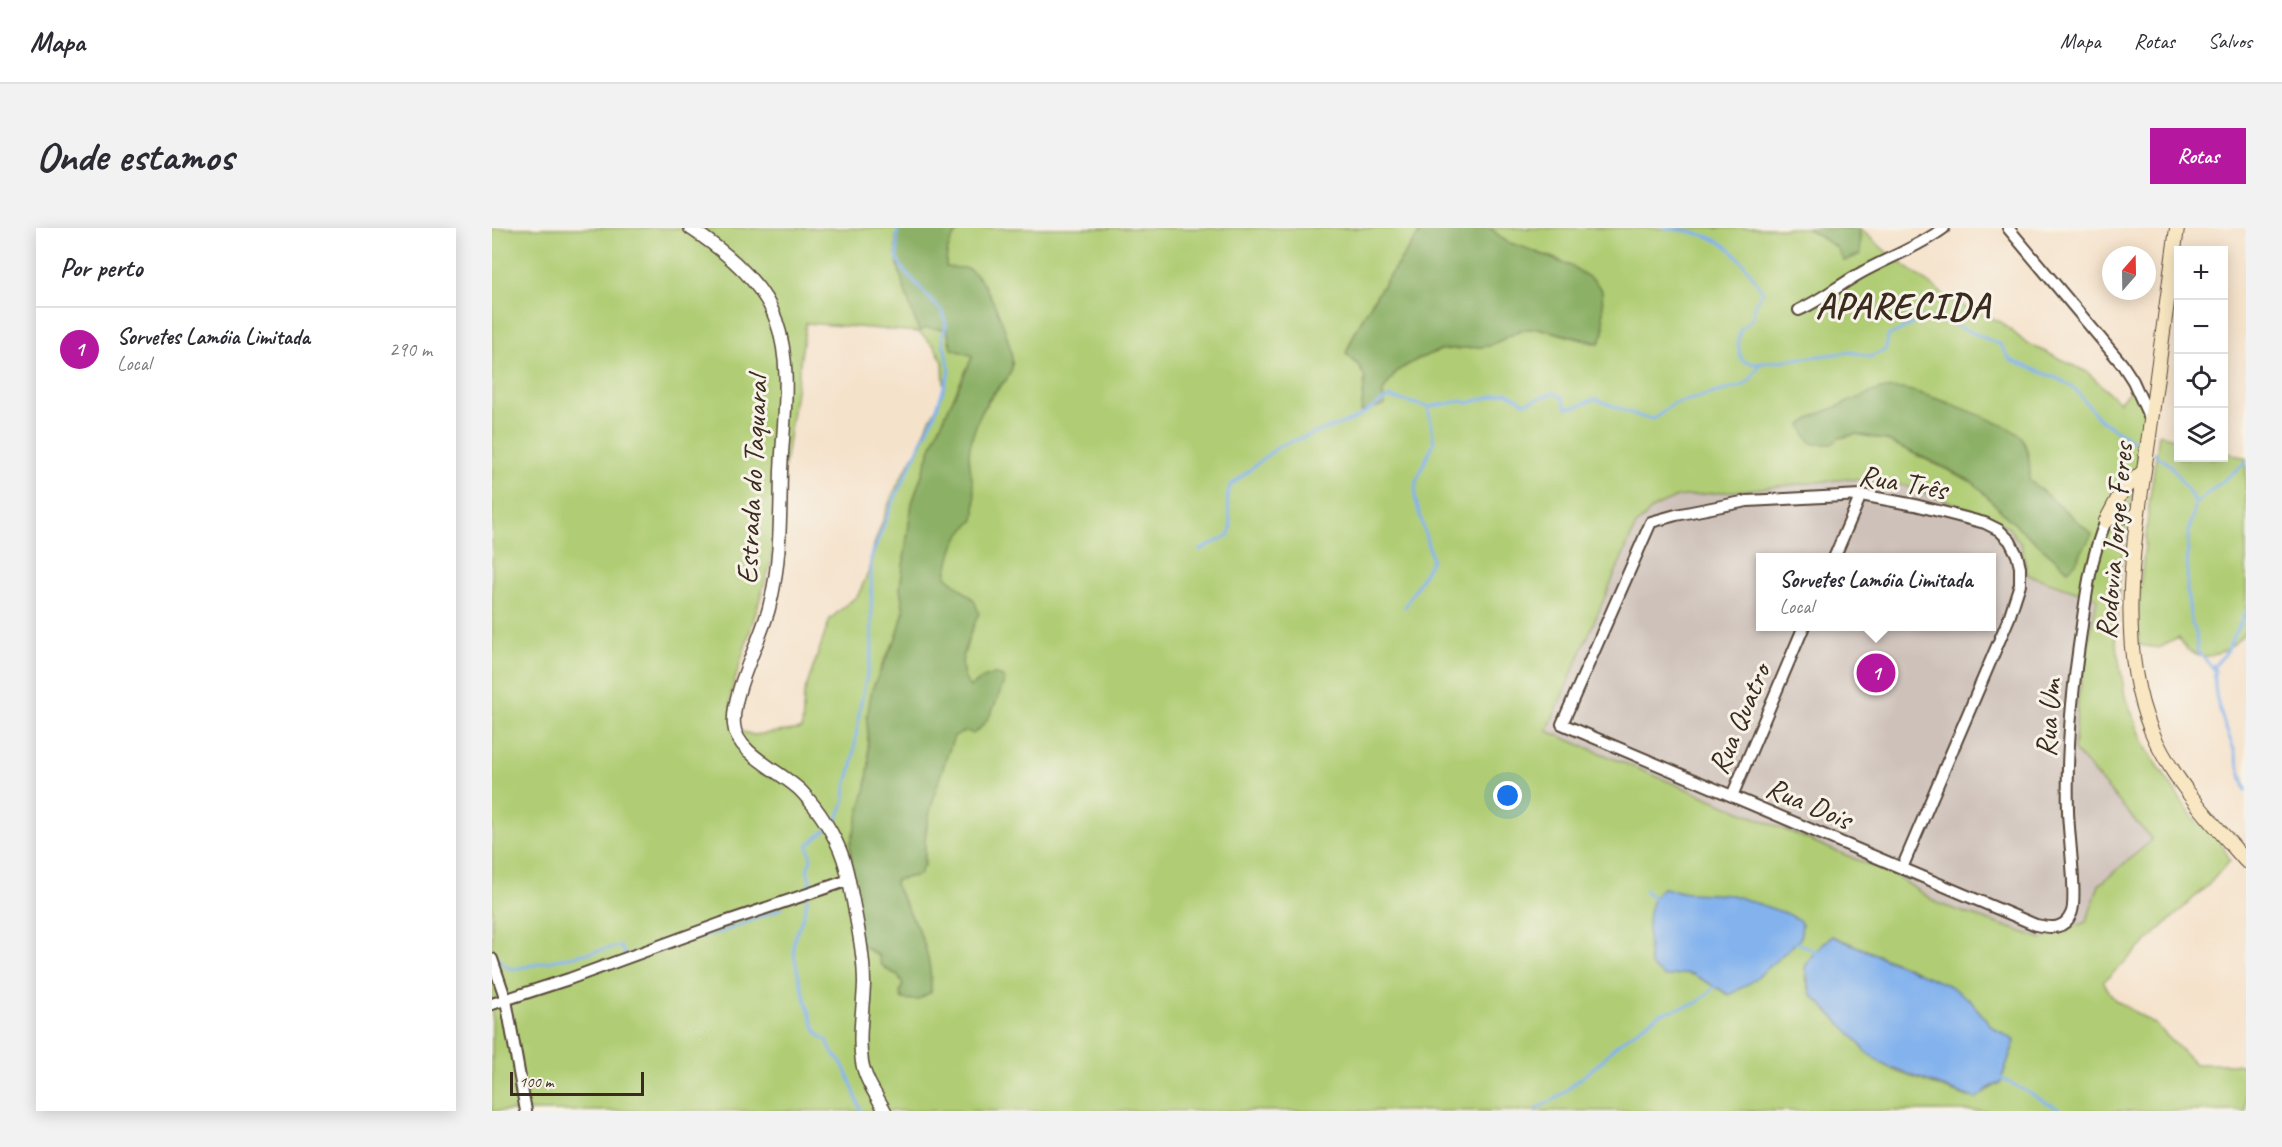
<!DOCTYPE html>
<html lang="pt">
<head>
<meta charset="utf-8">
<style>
  body { margin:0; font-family:Caveat,sans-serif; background:#f2f2f3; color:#2b2b33 }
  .controls { position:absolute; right:18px; top:18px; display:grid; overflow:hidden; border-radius:0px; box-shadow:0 3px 15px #0003 }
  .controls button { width:54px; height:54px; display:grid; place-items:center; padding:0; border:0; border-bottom:2px solid #e1e1e2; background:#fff; color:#2b2b33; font:30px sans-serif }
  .compass { position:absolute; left:1610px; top:18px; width:54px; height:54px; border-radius:50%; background:#fff; box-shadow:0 3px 15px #0003; rotate:20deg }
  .scale { position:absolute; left:18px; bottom:15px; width:134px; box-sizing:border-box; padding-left:6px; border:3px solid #3b2a1e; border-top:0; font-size:16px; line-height:21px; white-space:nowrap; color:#3b2a1e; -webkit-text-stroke:4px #f7f3e8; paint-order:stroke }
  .you { position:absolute; left:1016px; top:568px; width:21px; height:21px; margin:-15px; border:4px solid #fff; border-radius:50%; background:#1a73e8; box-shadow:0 0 0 9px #1a73e833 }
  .badge { display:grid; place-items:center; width:39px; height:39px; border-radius:50%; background:#b5179e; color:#fff; font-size:20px; font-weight:700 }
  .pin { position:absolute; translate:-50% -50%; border:3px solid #fff; box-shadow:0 2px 6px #0006 }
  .popup { position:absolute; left:1264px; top:325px; width:240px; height:78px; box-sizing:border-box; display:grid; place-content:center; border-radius:0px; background:#fff; filter:drop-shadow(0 2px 4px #0005); font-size:20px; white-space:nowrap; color:#7c7c81 }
  .popup b { font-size:22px; color:#2b2b33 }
  .popup::after { content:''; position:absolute; left:50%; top:100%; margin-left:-12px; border:12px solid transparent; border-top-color:#fff }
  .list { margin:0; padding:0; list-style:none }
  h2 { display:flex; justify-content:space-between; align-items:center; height:78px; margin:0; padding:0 24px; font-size:26px }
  h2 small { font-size:20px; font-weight:400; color:#7c7c81 }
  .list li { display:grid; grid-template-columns:39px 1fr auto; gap:18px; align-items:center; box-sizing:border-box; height:84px; padding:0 24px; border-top:2px solid #e1e1e2 }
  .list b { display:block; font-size:22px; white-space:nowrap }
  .list p { margin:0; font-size:20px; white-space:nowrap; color:#7c7c81 }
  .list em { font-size:20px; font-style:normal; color:#7c7c81 }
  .icon { flex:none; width:33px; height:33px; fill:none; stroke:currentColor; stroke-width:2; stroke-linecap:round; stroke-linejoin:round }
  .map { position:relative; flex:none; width:1754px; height:883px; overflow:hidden; border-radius:0px }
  header { display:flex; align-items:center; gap:36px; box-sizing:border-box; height:84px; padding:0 30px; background:#fff; border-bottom:2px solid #e1e1e2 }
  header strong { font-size:28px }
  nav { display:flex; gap:33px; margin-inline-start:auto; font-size:21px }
  .intro { display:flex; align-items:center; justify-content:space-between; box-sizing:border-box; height:144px; padding:0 36px }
  h1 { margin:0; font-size:42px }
  .button { padding:15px 27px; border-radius:0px; background:#b5179e; color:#fff; font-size:21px; font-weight:700 }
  main { display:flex; gap:36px; padding:0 36px }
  aside { flex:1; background:#fff; border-radius:0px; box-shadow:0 3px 15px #0003 }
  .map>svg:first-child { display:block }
  .industrial { fill:#cec1ba; fill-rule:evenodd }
  .green { fill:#b0cd74; stroke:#767c49; stroke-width:1.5; fill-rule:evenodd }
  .forest { fill:#8cb066; stroke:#646d42; stroke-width:1.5 }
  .water { fill:#83b2ed; stroke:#5f6e86; stroke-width:1.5 }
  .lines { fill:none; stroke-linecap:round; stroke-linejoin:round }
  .stream { stroke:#83b2ed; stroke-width:3 }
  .minor-casing { stroke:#574638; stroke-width:14 }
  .tertiary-casing { stroke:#574638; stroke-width:15 }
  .secondary-casing { stroke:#574638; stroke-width:16 }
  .minor { stroke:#fff; stroke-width:10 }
  .tertiary { stroke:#fff; stroke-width:12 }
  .secondary { stroke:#f9e7c3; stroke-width:14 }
  .labels { text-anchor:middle; stroke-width:6; stroke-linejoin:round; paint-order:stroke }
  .street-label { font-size:30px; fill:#3b2a1e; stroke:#f7f3e8 }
  .district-label { font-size:36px; font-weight:bold; letter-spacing:1.5px; fill:#3b2a1e; stroke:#f7f3e8 }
</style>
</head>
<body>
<header>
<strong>Mapa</strong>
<nav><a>Mapa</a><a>Rotas</a><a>Salvos</a></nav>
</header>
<div class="intro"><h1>Onde estamos</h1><a class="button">Rotas</a></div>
<main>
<aside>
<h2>Por perto<small></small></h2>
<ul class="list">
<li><span class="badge">1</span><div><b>Sorvetes Lamóia Limitada</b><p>Local</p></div><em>290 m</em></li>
</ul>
</aside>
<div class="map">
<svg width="1754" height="883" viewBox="0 0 1754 883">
  <rect width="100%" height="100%" fill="#f7f3e8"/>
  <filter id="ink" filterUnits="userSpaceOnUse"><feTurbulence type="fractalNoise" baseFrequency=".0167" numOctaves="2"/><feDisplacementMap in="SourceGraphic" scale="12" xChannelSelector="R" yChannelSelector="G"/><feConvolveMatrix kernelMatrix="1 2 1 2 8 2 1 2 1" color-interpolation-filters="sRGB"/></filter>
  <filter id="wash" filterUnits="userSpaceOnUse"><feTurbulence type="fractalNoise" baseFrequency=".008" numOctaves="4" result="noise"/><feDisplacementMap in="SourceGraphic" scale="24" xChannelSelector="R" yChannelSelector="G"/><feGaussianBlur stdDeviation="1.35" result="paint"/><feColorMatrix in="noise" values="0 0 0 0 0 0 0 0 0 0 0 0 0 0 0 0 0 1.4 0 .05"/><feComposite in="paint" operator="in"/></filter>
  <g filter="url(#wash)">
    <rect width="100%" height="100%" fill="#f5e2cb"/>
    <path class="industrial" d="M 1354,251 L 1402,254 L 1492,286 L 1516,299 L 1529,316 L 1537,347 L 1605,370 L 1586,471 L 1582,522 L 1660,612 L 1607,657 L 1594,694 L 1551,711 L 1447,676 L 1404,648 L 1055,503 L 1144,297 L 1163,279 L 1185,269 ZM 1268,330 L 1500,330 L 1500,398 L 1268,398 Z"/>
    <path class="green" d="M 0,0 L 406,0 C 397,29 418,75 427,103 L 433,100 L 455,101 L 458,119 L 481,127 L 443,209 L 420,275 L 408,360 L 412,383 L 405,408 L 390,436 L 375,489 L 377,536 L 374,559 L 359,617 L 365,714 L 387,729 L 389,736 L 397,743 L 406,747 L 411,756 L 408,764 L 410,771 L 425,772 L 439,764 C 440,717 423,697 403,656 L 404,652 L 433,638 C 433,627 432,615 434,604 C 438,571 451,538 462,508 L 475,503 L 502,446 L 477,459 L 473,454 L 469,436 L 476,413 L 482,372 L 453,348 C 460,320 461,312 482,291 C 481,273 475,231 478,216 C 483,190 498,169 515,151 C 509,125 502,54 477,42 C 471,39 461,41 454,39 C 454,23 457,10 470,0 L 931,0 C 904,40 871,80 854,125 L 867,138 L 873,150 L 870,184 L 891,163 L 905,143 L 926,131 L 949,122 L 997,118 L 1029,102 L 1046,100 L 1101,115 L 1107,115 L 1112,104 L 1110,63 L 1067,32 L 1015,14 L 998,0 L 1314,0 L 1344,19 L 1369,13 L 1367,0 L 1397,26 L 1462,74 L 1509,94 L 1533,114 L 1595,144 L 1627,174 L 1643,157 L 1656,176 L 1628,342 L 1624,414 L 1633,468 L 1654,520 L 1703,593 L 1726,610 L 1738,632 L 1718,655 L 1611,754 L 1623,772 L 1663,796 L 1703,836 L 1744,836 L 1754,839 L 1754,883 L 0,883 ZM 314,95 L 427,104 L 442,118 L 451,134 L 452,158 L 448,173 L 437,193 L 426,221 L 411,246 L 399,270 L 382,317 L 376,345 L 366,367 L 338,391 L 312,466 L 310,501 L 262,507 L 247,503 L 239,482 L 239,465 L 278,338 ZM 1445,170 L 1501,193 L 1538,244 L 1537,252 L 1582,290 L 1576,342 L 1516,290 L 1482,255 L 1394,212 L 1364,206 L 1347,210 ZM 1354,251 L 1402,254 L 1492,286 L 1516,299 L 1529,316 L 1536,347 L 1605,370 L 1586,471 L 1582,522 L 1660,612 L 1607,657 L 1594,694 L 1551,711 L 1447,676 L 1404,648 L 1055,503 L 1144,297 L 1163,279 L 1185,269 ZM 1171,660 L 1200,666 L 1235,766 L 1208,749 L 1194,745 ZM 1340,708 L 1422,742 L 1477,771 L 1500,799 L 1523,813 L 1508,855 L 1489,866 L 1476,869 L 1406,844 L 1392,837 L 1374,824 L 1361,808 L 1319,766 L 1315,754 L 1313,739 L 1321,726 Z
      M 1667,206 L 1686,211 L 1686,230 L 1732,230 L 1732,224 L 1754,230 L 1754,402 C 1750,410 1745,413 1738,419 C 1717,433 1700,432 1686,410 L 1667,420 L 1647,417 L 1645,389 L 1658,269 Z"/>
    <path class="forest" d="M 406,0 L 470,0 C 457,10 454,23 454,39 C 460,40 470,39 476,41 C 496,49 523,119 520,139 C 519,151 505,159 499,168 C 489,181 483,199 479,214 C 473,232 483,255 483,273 C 484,279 483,286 482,292 C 461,312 460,320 454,348 L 482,372 L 487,385 C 478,408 460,437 478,459 C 488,452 501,441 513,451 C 505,471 500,493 481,506 L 475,503 L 462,508 C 451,539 440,570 434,602 C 431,619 436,633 427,647 L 404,652 L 403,657 C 423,697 440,717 439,764 L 425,772 L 410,771 L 408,764 L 411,756 L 406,747 L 397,743 L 389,736 L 387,728 L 365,714 L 358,617 L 374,559 L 377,536 L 375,489 L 380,461 L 405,408 L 412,383 L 408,360 L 420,275 L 443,209 L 481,128 L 460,121 L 455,101 L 433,100 L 427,104 C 418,76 397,29 406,0 Z
      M 931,0 L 998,0 L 1015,14 L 1031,19 L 1081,39 L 1103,53 L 1110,63 L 1112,104 L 1107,115 L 1046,100 L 1029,102 L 997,118 L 949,122 L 926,131 L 905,143 L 891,163 L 892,177 L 869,184 L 873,150 L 867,138 L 854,126 C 871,80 904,40 931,0 Z
      M 1314,0 L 1367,0 L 1369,26 L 1352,33 L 1344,19 Z
      M 1388,161 C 1395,161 1404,160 1411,161 C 1429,164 1518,196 1528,208 C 1537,220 1539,238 1537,252 L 1600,306 L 1583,336 L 1576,342 L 1516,290 L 1482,255 L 1456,241 L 1394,212 L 1364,206 L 1347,210 L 1340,216 L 1321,216 L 1314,208 L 1309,197 L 1322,188 Z"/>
    <path class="water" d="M 1171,660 L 1195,665 L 1240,667 L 1296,686 L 1307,692 L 1310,697 L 1308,711 L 1261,753 L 1238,767 L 1200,746 L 1194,745 L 1173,749 L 1159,738 L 1157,731 C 1157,710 1150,674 1171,660 Z
      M 1340,708 L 1458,758 L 1477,771 L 1500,799 L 1523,813 L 1508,855 L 1497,860 L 1484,871 L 1392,837 L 1374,824 L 1361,808 L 1319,766 L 1313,739 L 1321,726 Z"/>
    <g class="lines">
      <path class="stream" d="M 1173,0 C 1231,7 1240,16 1271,64 L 1264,74 L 1260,91 L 1248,102 L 1246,115 L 1248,128 L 1251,133 L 1263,136 L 1359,124 L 1379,129 L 1394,121 L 1396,108 L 1433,90 L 1456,94 L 1509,117 L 1518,132 L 1567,151 L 1583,161 L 1608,192 L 1648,217
        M 1662,225 L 1679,238 L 1704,275
        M 1754,234 L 1704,275 L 1696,306 L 1695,363 L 1699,394 L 1704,404 L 1705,423 L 1723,442 C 1720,472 1734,498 1743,525 C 1747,538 1749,550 1754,562
        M 708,322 L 737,307 L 739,299 L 735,269 L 738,258 L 787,218 L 863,191 L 897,169 L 936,179 L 970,173 L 976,175 L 1015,164 L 1033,175 L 1062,165 L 1070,169 L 1074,180 L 1084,179 L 1103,171 L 1150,189 L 1162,191 L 1181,176 L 1252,157 L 1259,151 L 1269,135
        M 913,379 L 940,332 L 923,269 L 924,254 L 942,213 L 936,179
        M 1722,438 L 1733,426 L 1754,383
        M 337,596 L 347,588 L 353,572 L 354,558 L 360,538 L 368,479 L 380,423 L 379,330 L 400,276 L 442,188 L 458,142 L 450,111 L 454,97 L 451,85 L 410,40 L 405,29 L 405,0
        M 315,662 L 318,652 L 315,642 L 319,631 L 316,617 L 334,602
        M 1153,662 L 1163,672
        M 315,669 C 315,685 306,698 302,713 C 298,727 318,787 324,803 L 330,810 L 336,813 C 337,823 342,825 348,833 C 359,848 362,866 369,883
        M 201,711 L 238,701 L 290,680
        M 1301,713 L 1325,724
        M 0,724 L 14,739 L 23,741 L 128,718 L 134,728
        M 1509,850 L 1571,883
        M 1044,881 L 1065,870 L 1111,832 L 1121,820 L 1167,786 L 1205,775 L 1225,757"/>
    </g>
  </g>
  <g filter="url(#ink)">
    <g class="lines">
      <defs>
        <path id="minor" d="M 1516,0 L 1630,136 L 1641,153 L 1659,193
          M 1307,82 C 1329,72 1346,58 1367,46 C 1395,30 1425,20 1452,0
          M 1342,330 L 1369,267
          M 1240,568 L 1312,398
          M 1410,640 L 1517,390 L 1528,356 L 1528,339 L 1525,327 L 1518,313 L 1507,302 L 1493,295 L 1423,277 L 1369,267 L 1255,273 L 1184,287 L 1159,294 L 1070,496 L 1544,697 C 1559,700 1572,702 1579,686 C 1586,674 1576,602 1576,582 C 1574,522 1580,464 1589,404 C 1594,367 1599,328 1614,293 L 1647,286
          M 0,731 L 14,772 L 34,883
          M 0,776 L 77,751 L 230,695 L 357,652"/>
        <path id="tertiary" d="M 198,0 C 230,21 271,54 284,92 C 301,139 291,194 289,243 C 288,289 289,335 277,380 C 269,412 239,465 242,497 C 244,526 291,544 310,564 C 327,582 343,607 351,630 C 356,644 358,659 361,673 C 366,700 372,728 372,756 C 371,782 366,808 370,834 C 373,852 385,868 393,883"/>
        <path id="secondary" d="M 1685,0 C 1676,64 1668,129 1659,193 C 1646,292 1620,407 1659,502 C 1680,552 1719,593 1754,633
          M 1614,293 L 1630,263 L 1652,243"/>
      </defs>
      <use href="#minor" class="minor-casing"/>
      <use href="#tertiary" class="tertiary-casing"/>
      <use href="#secondary" class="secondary-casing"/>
      <use href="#minor" class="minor"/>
      <use href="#tertiary" class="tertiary"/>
      <use href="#secondary" class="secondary"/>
    </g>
  </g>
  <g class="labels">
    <g class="street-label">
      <text transform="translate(260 252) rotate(-87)" y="10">Estrada do Taquaral</text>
      <text transform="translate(1411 254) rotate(10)" y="10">Rua Três</text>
      <text transform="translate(1622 313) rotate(-85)" y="10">Rodovia Jorge Feres</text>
      <text transform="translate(1556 490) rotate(-86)" y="10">Rua Um</text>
      <text transform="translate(1247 491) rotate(-67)" y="10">Rua Quatro</text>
      <text transform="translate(1317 575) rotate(23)" y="10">Rua Dois</text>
    </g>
    <g class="district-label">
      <text x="1411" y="90">APARECIDA</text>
    </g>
  </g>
</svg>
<div class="controls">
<button>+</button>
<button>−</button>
<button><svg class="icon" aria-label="locate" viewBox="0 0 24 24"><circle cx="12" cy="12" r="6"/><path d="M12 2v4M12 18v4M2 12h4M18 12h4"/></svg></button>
<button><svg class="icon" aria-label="layers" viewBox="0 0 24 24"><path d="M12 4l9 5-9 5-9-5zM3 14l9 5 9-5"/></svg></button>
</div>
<svg class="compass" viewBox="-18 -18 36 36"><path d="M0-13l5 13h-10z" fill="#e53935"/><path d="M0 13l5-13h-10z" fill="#7c7c81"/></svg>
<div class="scale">100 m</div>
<div class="you"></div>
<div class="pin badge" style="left:1384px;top:445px">1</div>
<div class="popup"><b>Sorvetes Lamóia Limitada</b>Local</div>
</div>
</main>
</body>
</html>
